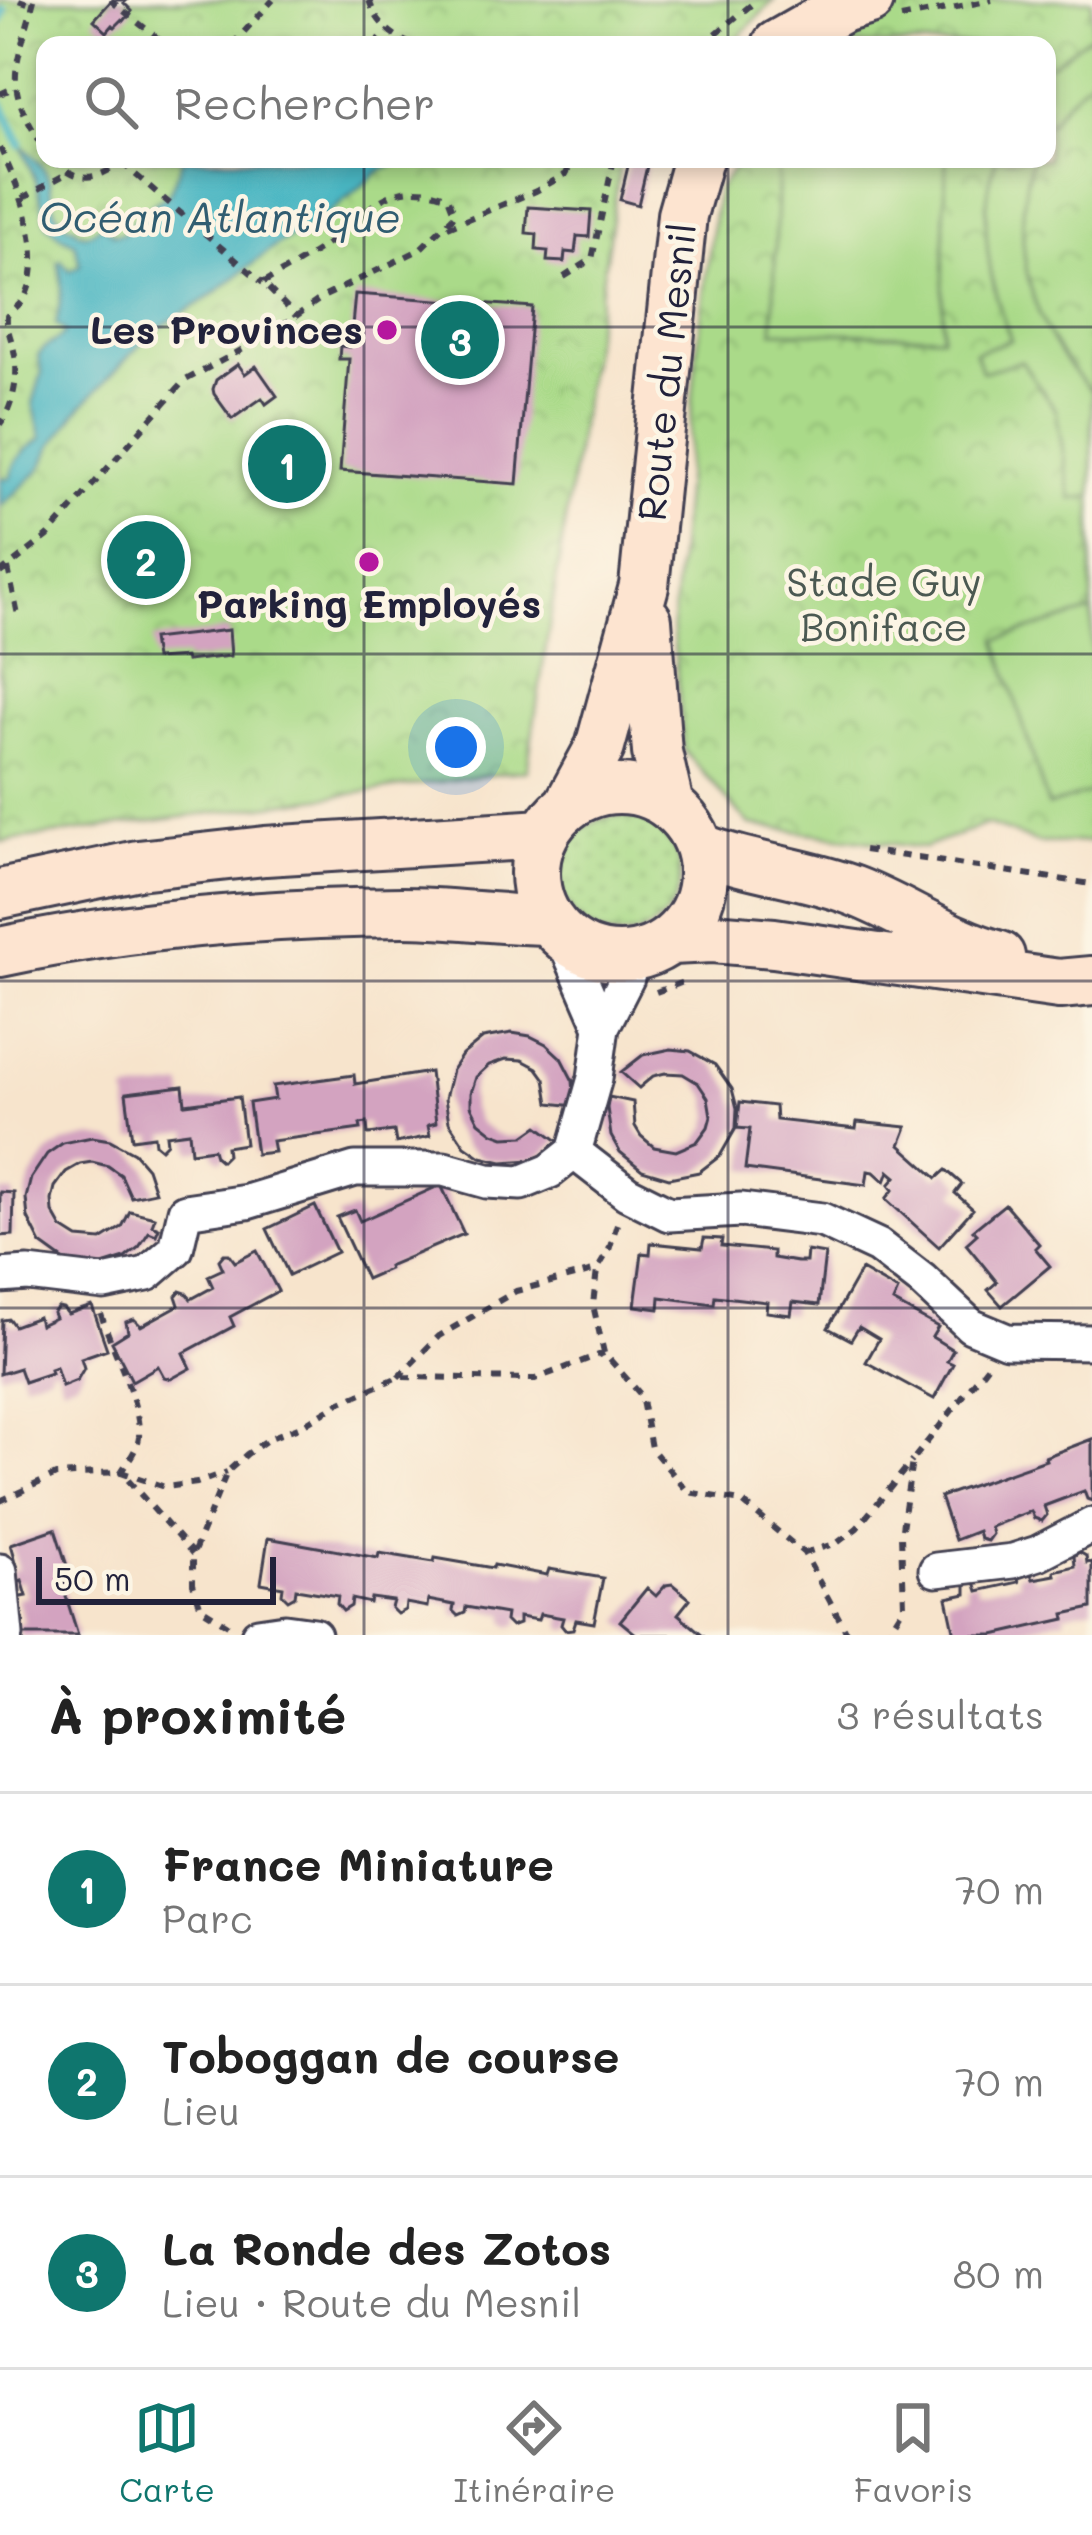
<!DOCTYPE html>
<html lang="fr">
<head>
<meta charset="utf-8">
<style>
  body { margin:0; font-family:Mali,sans-serif; background:#f6f6f6; color:#222 }
  .scale { position:absolute; left:36px; bottom:30px; width:240px; box-sizing:border-box; padding-left:12px; border:6px solid #22223b; border-top:0; font-size:33px; line-height:42px; white-space:nowrap; color:#22223b; -webkit-text-stroke:9px #fcf5e5; paint-order:stroke }
  .you { position:absolute; left:456px; top:747px; width:42px; height:42px; margin:-30px; border:9px solid #fff; border-radius:50%; background:#1a73e8; box-shadow:0 0 0 18px #1a73e833 }
  .badge { display:grid; place-items:center; width:78px; height:78px; border-radius:50%; background:#0f766e; color:#fff; font-size:39px; font-weight:700 }
  .pin { position:absolute; translate:-50% -50%; border:6px solid #fff; box-shadow:0 3px 12px #0006 }
  .list { margin:0; padding:0; list-style:none }
  h2 { display:flex; justify-content:space-between; align-items:center; height:156px; margin:0; padding:0 48px; font-size:51px }
  h2 small { font-size:39px; font-weight:400; color:#767676 }
  .list li { display:grid; grid-template-columns:78px 1fr auto; gap:36px; align-items:center; box-sizing:border-box; height:192px; padding:0 48px; border-top:3px solid #e0e0e0 }
  .list b { display:block; font-size:45px; white-space:nowrap }
  .list p { margin:0; font-size:39px; white-space:nowrap; color:#767676 }
  .list em { font-size:39px; font-style:normal; color:#767676 }
  .icon { flex:none; width:66px; height:66px; fill:none; stroke:currentColor; stroke-width:2; stroke-linecap:round; stroke-linejoin:round }
  .map { position:relative; flex:none; width:1092px; height:1635px; overflow:hidden }
  .search { position:absolute; background:#fff; box-shadow:0 6px 18px #0003; left:36px; right:36px; top:36px; height:132px; display:flex; align-items:center; gap:30px; box-sizing:border-box; padding:0 42px; border-radius:24px; color:#767676; font-size:45px }
  .sheet { height:732px; background:#fff }
  nav { display:flex; justify-content:space-around; align-items:center; box-sizing:border-box; height:168px; border-top:3px solid #e0e0e0; background:#fff; font-size:33px; color:#767676 }
  nav a { display:grid; justify-items:center; gap:6px }
  nav .on { color:#0f766e }
  .map>svg:first-child { display:block }
  .grass { fill:url(#grass-dots); stroke:#667e62; stroke-width:3 }
  .park { fill:url(#park-crowns); stroke:#667e62; stroke-width:3 }
  .garden { fill:#aada89; stroke:#667e62; stroke-width:3 }
  .water { fill:#48b6c2; stroke:#356c7e; stroke-width:3 }
  .lines { fill:none; stroke-linecap:round; stroke-linejoin:round }
  .stream { stroke:#48b6c2; stroke-width:9 }
  .building { fill:#d3a3c0 }
  .street-casing { stroke:#423f51; stroke-width:39 }
  .secondary-casing { stroke:#423f51; stroke-width:54 }
  .path { stroke:#423f51; stroke-width:6; stroke-dasharray:9 9; stroke-linecap:butt }
  .street { stroke:#fff; stroke-width:33 }
  .secondary { stroke:#fde4d0; stroke-width:48 }
  .grid { fill:none; stroke:#22223b; stroke-width:3; stroke-opacity:0.55 }
  .poi-dot { fill:#b5179e; stroke:#fcf5e5; stroke-width:4.5 }
  .labels { text-anchor:middle; stroke-width:9; stroke-linejoin:round; paint-order:stroke }
  .poi-label { font-size:39px; font-weight:bold; fill:#22223b; stroke:#fcf5e5; text-anchor:end }
  .street-label { font-size:39px; fill:#22223b; stroke:#fcf5e5 }
  .park-label { font-size:39px; fill:#4b5952; stroke:#fcf5e5 }
  .water-label { font-size:42px; font-style:italic; fill:#315d71; stroke:#fcf5e5 }
</style>
</head>
<body>
<div class="map">
<svg width="1092" height="1635" viewBox="0 0 1092 1635">
  <defs>
    <pattern id="grass-dots" width="8" height="8" patternUnits="userSpaceOnUse" patternTransform="scale(3)"><rect width="8" height="8" fill="#aada89"/><path d="M2 2h.1M6 6h.1" fill="none" stroke="#92bb77" stroke-width="1.8" stroke-linecap="round"/></pattern>
    <pattern id="park-crowns" width="20" height="18" patternUnits="userSpaceOnUse" patternTransform="scale(3)"><rect width="20" height="18" fill="#aada89"/><path d="M2 6a3 3 0 1 1 6 0M12 15a3 3 0 1 1 6 0" fill="none" stroke="#92bb77"/></pattern>
  </defs>
  <rect width="100%" height="100%" fill="#fcf5e5"/>
  <filter id="ink" filterUnits="userSpaceOnUse"><feTurbulence type="fractalNoise" baseFrequency=".00833" numOctaves="2"/><feDisplacementMap in="SourceGraphic" scale="24" xChannelSelector="R" yChannelSelector="G"/><feConvolveMatrix kernelMatrix="1 2 1 2 8 2 1 2 1" color-interpolation-filters="sRGB"/></filter>
  <filter id="wash" filterUnits="userSpaceOnUse"><feTurbulence type="fractalNoise" baseFrequency=".004" numOctaves="4" result="noise"/><feDisplacementMap in="SourceGraphic" scale="48" xChannelSelector="R" yChannelSelector="G"/><feGaussianBlur stdDeviation="2.7" result="paint"/><feColorMatrix in="noise" values="0 0 0 0 0 0 0 0 0 0 0 0 0 0 0 0 0 1.4 0 .05"/><feComposite in="paint" operator="in"/></filter>
  <g filter="url(#wash)">
    <rect width="100%" height="100%" fill="#f7e4cc"/>
    <path class="grass" d="M560 876a60 60 0 1 1 120 0a60 60 0 1 1-120 0Z"/>
    <path class="park" d="M 0,0 L 774,0 L 731,45 L 45,45 L 45,159 L 621,159 L 527,770 L 0,842 Z
      M 835,0 L 1092,0 L 1092,842 L 1038,843 L 987,824 L 924,848 L 750,825 L 684,751 L 672,624 L 697,350 L 717,191 L 740,159 L 1047,159 L 1047,45 L 834,45 L 844,34 Z"/>
    <path class="garden" d="M 1092,34 L 1092,77 L 1065,102 L 1047,127 L 1047,67 Z
      M 778,159 L 946,159 L 942,336 L 773,331 Z
      M 996,159 L 1031,159 C 1010,246 1028,328 1092,392 L 1092,496 L 1071,499 L 1056,410 L 1021,361 L 982,372 L 975,352 L 1011,340 C 989,285 976,218 996,159 Z
      M 1092,611 L 1092,792 L 1048,806 L 997,640 Z"/>
    <path class="water" d="M 20,144 C 29,153 42,163 47,175 C 55,195 49,221 74,227 C 82,240 93,232 102,224 L 114,235 L 124,233 L 140,213 L 169,194 L 183,159 L 497,159 L 466,165 L 404,160 L 381,170 L 321,220 L 277,245 L 210,297 L 152,332 L 79,409 L 52,446 L 40,470 L 0,507 L 0,478 L 10,478 C 14,459 27,447 42,439 L 33,403 L 42,373 L 38,356 C 47,341 57,344 65,332 L 56,324 C 61,304 64,283 58,262 L 61,260 L 70,271 L 80,265 L 75,243 L 62,237 L 47,224 L 37,183 Z"/>
    <g class="lines">
      <path class="stream" d="M 0,21 L 4,11
        M 0,102 L 20,144"/>
    </g>
    <g id="blocks">
      <path class="building" d="M 112,0 L 127,0 L 124,3 L 132,11 L 124,21 L 122,20 L 115,27 L 113,25 L 107,32 L 94,20 Z
        M 629,162 L 647,166 L 638,205 L 620,200 Z
        M 528,207 L 591,211 L 589,237 L 577,236 L 575,253 L 565,252 L 564,262 L 547,261 L 548,251 L 536,250 L 537,234 L 526,233 Z
        M 355,294 L 532,307 L 517,484 L 340,471 L 349,359 L 339,359 L 340,346 L 350,347 Z
        M 238,364 L 245,374 L 256,366 L 277,396 L 266,404 L 262,398 L 232,419 L 214,394 L 213,389 L 216,380 Z
        M 229,630 L 231,656 L 186,661 L 185,657 L 155,659 L 152,639 Z
        M 512,1033 L 530,1036 L 546,1044 L 561,1058 L 573,1081 L 575,1106 L 549,1103 L 545,1079 L 537,1068 L 522,1060 L 506,1059 L 489,1065 L 476,1077 L 471,1093 L 471,1106 L 479,1122 L 493,1133 L 504,1137 L 524,1136 L 538,1126 L 558,1141 L 542,1155 L 531,1160 L 502,1162 L 481,1157 L 465,1146 L 449,1122 L 445,1099 L 452,1070 L 462,1055 L 483,1038 Z
        M 671,1049 L 690,1051 L 715,1065 L 732,1089 L 737,1108 L 736,1128 L 720,1156 L 699,1172 L 669,1178 L 642,1170 L 620,1152 L 611,1136 L 607,1108 L 609,1097 L 633,1102 L 635,1126 L 641,1136 L 654,1147 L 676,1151 L 697,1142 L 708,1127 L 711,1116 L 708,1098 L 698,1083 L 683,1074 L 665,1073 L 653,1076 L 639,1088 L 621,1072 L 643,1055 Z
        M 430,1072 L 436,1123 L 428,1125 L 430,1136 L 396,1143 L 394,1131 L 368,1134 L 367,1123 L 360,1124 L 361,1129 L 272,1141 L 274,1152 L 256,1154 L 249,1103 L 275,1099 L 273,1086 L 354,1075 L 355,1084 Z
        M 183,1086 L 185,1104 L 239,1097 L 245,1144 L 226,1147 L 227,1155 L 221,1161 L 215,1156 L 213,1149 L 191,1152 L 189,1132 L 166,1135 L 167,1143 L 161,1149 L 155,1144 L 154,1136 L 132,1139 L 126,1093 Z
        M 740,1102 L 775,1106 L 776,1120 L 856,1129 L 857,1122 L 907,1127 L 900,1145 L 937,1178 L 946,1170 L 962,1184 L 955,1193 L 973,1209 L 939,1247 L 886,1199 L 893,1190 L 889,1185 L 896,1177 L 889,1171 L 885,1182 L 874,1172 L 868,1171 L 866,1185 L 745,1169 L 750,1129 L 737,1128 Z
        M 92,1137 L 110,1140 L 134,1153 L 147,1168 L 155,1192 L 131,1197 L 121,1175 L 108,1166 L 92,1162 L 80,1164 L 66,1172 L 55,1187 L 52,1200 L 53,1212 L 62,1228 L 78,1238 L 101,1240 L 122,1227 L 130,1211 L 155,1217 L 152,1225 L 159,1228 L 156,1235 L 149,1232 L 139,1247 L 125,1258 L 96,1267 L 66,1262 L 41,1244 L 28,1218 L 26,1198 L 31,1178 L 47,1154 L 63,1143 Z
        M 441,1185 L 464,1234 L 388,1266 L 389,1269 L 366,1279 L 337,1217 L 355,1210 L 360,1221 Z
        M 0,1192 L 14,1193 L 13,1235 L 0,1236 Z
        M 1005,1204 L 1039,1244 L 1035,1248 L 1050,1266 L 1002,1306 L 988,1290 L 997,1282 L 966,1244 L 977,1234 L 973,1230 Z
        M 315,1206 L 337,1252 L 289,1275 L 267,1229 Z
        M 704,1238 L 722,1239 L 721,1246 L 773,1251 L 773,1258 L 797,1262 L 806,1262 L 807,1251 L 825,1254 L 819,1305 L 793,1302 L 791,1315 L 766,1312 L 767,1302 L 715,1296 L 714,1304 L 660,1297 L 659,1309 L 635,1306 L 642,1253 L 650,1254 L 651,1243 L 702,1248 Z
        M 257,1251 L 278,1291 L 230,1317 L 234,1326 L 184,1353 L 191,1368 L 171,1379 L 164,1377 L 158,1366 L 132,1381 L 112,1342 L 128,1332 L 126,1322 L 134,1319 L 141,1326 L 179,1305 L 176,1296 L 180,1291 L 186,1293 L 191,1299 L 213,1287 L 208,1276 L 223,1269 L 219,1260 L 224,1254 L 229,1254 L 235,1262 Z
        M 861,1270 L 898,1291 L 893,1302 L 938,1327 L 932,1337 L 953,1350 L 947,1361 L 953,1364 L 934,1399 L 866,1362 L 879,1339 L 859,1327 L 851,1340 L 828,1328 Z
        M 92,1306 L 107,1349 L 81,1358 L 84,1368 L 77,1380 L 62,1386 L 56,1367 L 50,1369 L 51,1373 L 24,1382 L 19,1368 L 0,1374 L 2,1320 L 9,1319 L 14,1326 L 38,1317 L 40,1325 L 55,1318 L 53,1313 L 58,1307 L 63,1308 L 68,1314 Z
        M 1092,1439 L 1092,1501 L 1087,1499 L 1084,1491 L 1044,1506 L 1047,1515 L 1042,1521 L 1034,1518 L 1031,1511 L 990,1527 L 992,1534 L 987,1541 L 980,1539 L 978,1531 L 955,1540 L 940,1497 L 1046,1460 L 1045,1457 Z
        M 55,1529 L 72,1581 L 62,1584 L 78,1635 L 20,1635 L 17,1624 L 24,1622 L 17,1598 L 27,1596 L 22,1580 L 14,1583 L 10,1572 L 18,1569 L 11,1544 Z
        M 268,1538 L 378,1558 L 379,1553 L 434,1562 L 435,1558 L 493,1568 L 494,1565 L 547,1575 L 549,1569 L 603,1578 L 594,1623 L 576,1620 L 573,1629 L 565,1630 L 561,1625 L 563,1618 L 540,1614 L 538,1620 L 519,1617 L 519,1624 L 511,1627 L 505,1621 L 506,1614 L 466,1607 L 465,1613 L 458,1616 L 453,1611 L 454,1605 L 428,1600 L 427,1607 L 406,1603 L 405,1610 L 397,1614 L 391,1608 L 393,1601 L 371,1598 L 370,1603 L 352,1599 L 351,1606 L 343,1611 L 337,1604 L 338,1596 L 296,1589 L 295,1596 L 288,1600 L 282,1594 L 283,1587 L 261,1583 Z
        M 1079,1552 L 1086,1556 L 1087,1563 L 1092,1562 L 1092,1608 L 1064,1614 L 1065,1619 L 994,1635 L 955,1635 L 947,1598 L 966,1594 L 966,1582 L 975,1582 L 978,1591 L 1019,1582 L 1017,1575 L 1029,1569 L 1033,1579 L 1055,1575 L 1054,1571 L 1075,1566 L 1074,1556 Z
        M 672,1584 L 690,1599 L 678,1614 L 703,1635 L 637,1635 L 620,1621 L 647,1588 L 656,1596 L 666,1585 Z"/>
    </g>
  </g>
  <g filter="url(#ink)">
    <use href="#blocks" fill-opacity="0" stroke="#423f51" stroke-width="3"/>
    <g class="lines">
      <defs>
        <path id="street" d="M 562,935 L 602,1027
          M 574,1152 L 627,1193 L 669,1214 L 741,1210 L 822,1220 L 878,1246 L 922,1280 L 971,1326 L 1007,1341 L 1092,1342
          M 0,1276 L 28,1274 L 104,1283 L 147,1274 L 176,1249 L 185,1211 L 247,1202 L 355,1169 L 444,1169 L 487,1181 L 521,1183 L 550,1171 L 574,1152 L 595,1078 L 602,1027 L 627,978 L 632,957
          M 936,1570 L 1013,1561 L 1038,1553 L 1092,1525
          M 0,1571 L 6,1635
          M 258,1635 L 285,1631 L 314,1635"/>
        <path id="secondary" d="M 777,45 L 842,8 L 869,0
          M 647,620 L 657,752 L 669,805
          M535 873a84 84 0 1 1 168 0a84 84 0 1 1-168 0Z
          M 568,806 L 600,747 L 644,586 L 682,215 L 698,159
          M 700,848 C 750,868 804,872 854,891 C 904,910 947,942 1000,956
          M 0,894 L 138,865 L 265,851 L 544,834
          M 671,940 L 712,938 L 774,943 L 1059,984 L 1092,981
          M 0,952 C 131,924 268,913 402,912 C 452,912 500,920 549,920"/>
      </defs>
      <use href="#street" class="street-casing"/>
      <use href="#secondary" class="secondary-casing"/>
      <path class="path" d="M 19,0 L 33,5
        M 34,0 C 16,71 0,81 45,149
        M 110,0 L 166,45
        M 369,0 C 376,22 392,37 414,45
        M 901,18 L 992,0
        M 232,45 L 273,0
        M 374,45 L 389,31
        M 702,45 L 757,0
        M 0,94 L 15,87
        M 0,148 C 19,187 46,252 26,295 C 22,304 13,309 7,316 C 6,331 13,341 15,356 C 19,376 13,408 0,424
        M 54,159 C 78,185 99,180 126,159
        M 122,163 L 263,283
        M 23,198 L 66,174
        M 448,227 L 536,191 L 566,174 L 574,159
        M 564,277 L 592,259 L 614,159
        M 8,568 L 18,615
        M 0,573 L 48,536 L 184,381 L 269,335 L 323,297 L 419,250 L 455,215 L 448,197 C 391,174 368,212 327,244 C 307,259 284,270 263,283 L 296,316
        M 864,850 L 1092,884
        M 656,992 L 689,980
        M 617,1224 L 609,1250 L 597,1270 L 593,1305 L 604,1353 L 641,1395 L 651,1448 L 688,1492 L 741,1501 L 804,1553 L 848,1635
        M 101,1314 C 112,1350 141,1402 139,1437 C 138,1449 127,1462 121,1472 L 193,1554
        M 398,1377 L 439,1336 L 516,1291 L 597,1270
        M 0,1501 L 56,1475 L 121,1472 L 165,1487 L 197,1483 L 227,1472
        M 804,1553 L 837,1543 L 857,1528 L 912,1461
        M 902,1564 L 901,1535 L 912,1461 L 988,1365
        M 228,1625 L 201,1608 L 193,1584 L 193,1554 L 227,1472 L 247,1454 L 270,1438 L 301,1426 L 339,1403 L 398,1377 L 535,1379 L 604,1353
        M 886,1635 L 904,1606 L 903,1577"/>
      <use href="#street" class="street"/>
      <use href="#secondary" class="secondary"/>
    </g>
  </g>
  <path class="grid" d="M 364,0 L 364,45M 728,0 L 728,45M 364,159 L 364,1635M 728,159 L 728,1635M 0,327 L 1092,327M 0,654 L 1092,654M 0,981 L 1092,981M 0,1308 L 1092,1308"/>
  <g class="poi-dot">
    <circle cx="387" cy="330" r="12"/>
    <circle cx="369" cy="562" r="12"/>
  </g>
  <g class="labels">
    <g class="poi-label">
      <text x="363" y="344">Les Provinces</text>
      <text x="369" y="618" text-anchor="middle">Parking Employés</text>
    </g>
    <g class="street-label">
      <text transform="translate(667 372) rotate(-84)" y="14">Route du Mesnil</text>
    </g>
    <g class="park-label">
      <text x="884" y="596">Stade Guy<tspan x="884" dy="45">Boniface</tspan></text>
    </g>
    <g class="water-label">
      <text x="220" y="233">Océan Atlantique</text>
    </g>
  </g>
</svg>
<div class="scale">50 m</div>
<div class="you"></div>
<div class="pin badge" style="left:287px;top:464px">1</div>
<div class="pin badge" style="left:146px;top:560px">2</div>
<div class="pin badge" style="left:460px;top:340px">3</div>
<div class="search"><svg class="icon" aria-label="search" viewBox="0 0 24 24"><circle cx="10" cy="10" r="6"/><path d="M15 15l6 6"/></svg>Rechercher</div>
</div>
<section class="sheet">
<h2>À proximité<small>3 résultats</small></h2>
<ul class="list">
<li><span class="badge">1</span><div><b>France Miniature</b><p>Parc</p></div><em>70 m</em></li>
<li><span class="badge">2</span><div><b>Toboggan de course</b><p>Lieu</p></div><em>70 m</em></li>
<li><span class="badge">3</span><div><b>La Ronde des Zotos</b><p>Lieu · Route du Mesnil</p></div><em>80 m</em></li>
</ul>
</section>
<nav>
<a class="on"><svg class="icon" aria-label="map" viewBox="0 0 24 24"><path d="M3 6l6-2 6 2 6-2v14l-6 2-6-2-6 2zM9 4v14M15 6v14"/></svg>Carte</a>
<a><svg class="icon" aria-label="directions" viewBox="0 0 24 24"><path d="M12 3l9 9-9 9-9-9zM9 14v-3h6M13 9l2 2-2 2"/></svg>Itinéraire</a>
<a><svg class="icon" aria-label="saved" viewBox="0 0 24 24"><path d="M7 4h10v16l-5-4-5 4z"/></svg>Favoris</a>
</nav>
</body>
</html>
